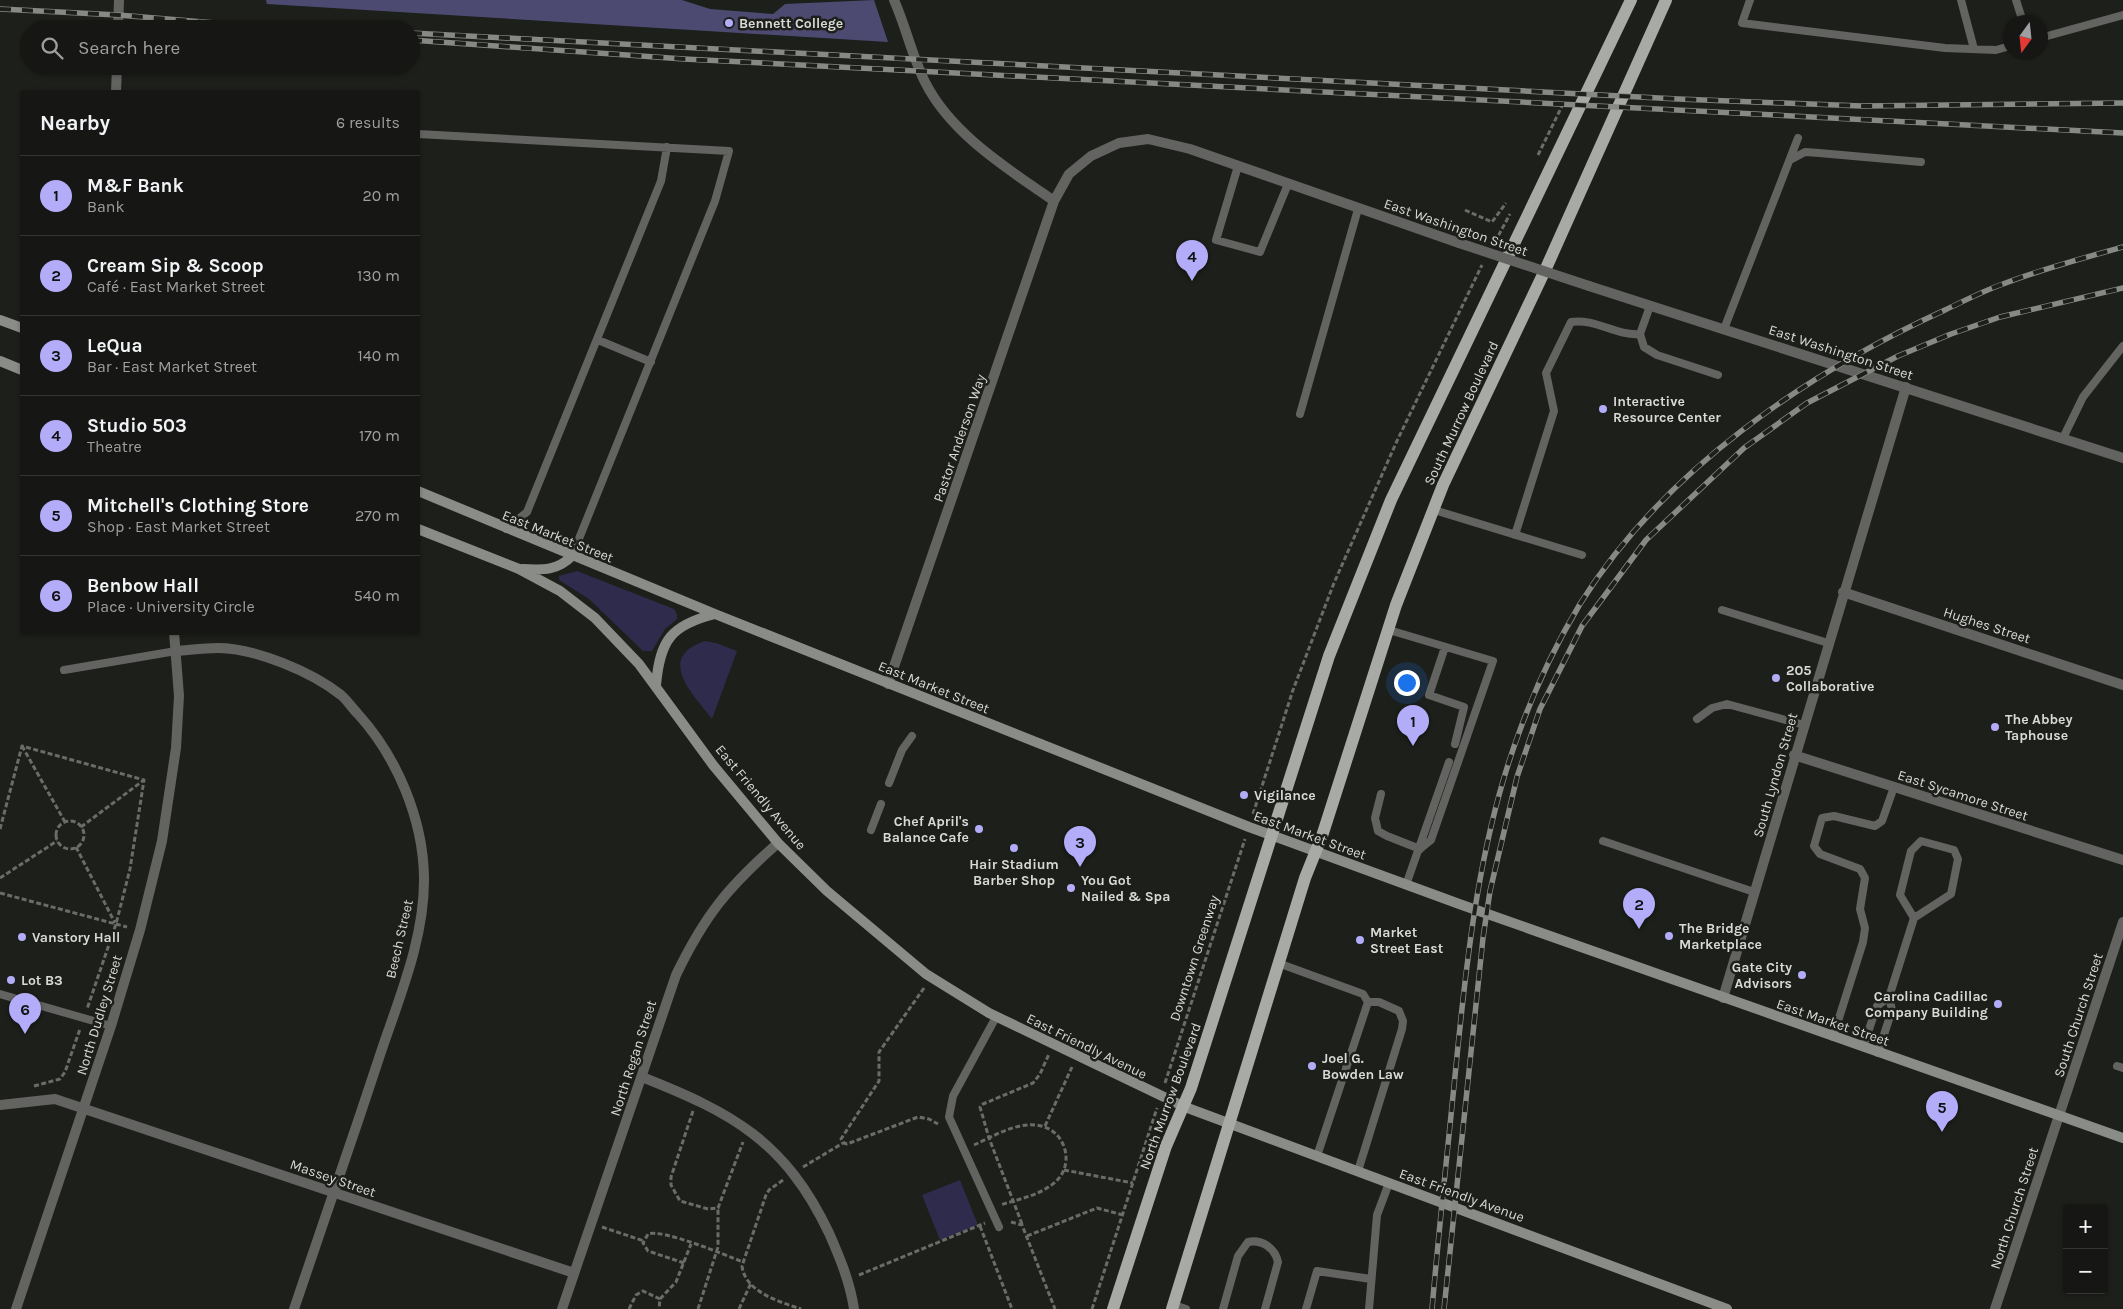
<!DOCTYPE html>
<html lang="en">
<head>
<meta charset="utf-8">
<style>
  body { margin:0; font-family:Karla,sans-serif; background:#1f201d; color:#f1f3f6 }
  .controls { position:absolute; right:15px; bottom:15px; display:grid; overflow:hidden; border-radius:5px; box-shadow:0 1px 4px #0004 }
  .controls button { width:45px; height:45px; display:grid; place-items:center; padding:0; border:0; border-bottom:1px solid #353634; background:#161714; color:#f1f3f6; font:25px sans-serif }
  .compass { position:absolute; left:2003px; top:15px; width:45px; height:45px; border-radius:50%; background:#161714; box-shadow:0 1px 4px #0004; rotate:195deg }
  .you { position:absolute; left:1406px; top:682px; width:18px; height:18px; margin:-12px; border:4px solid #fff; border-radius:50%; background:#1a73e8; box-shadow:0 0 0 8px #1a73e833 }
  .badge { display:grid; place-items:center; width:32px; height:32px; border-radius:50%; background:#b3adf9; color:#111; font-size:16px; font-weight:700 }
  .pin { position:absolute; translate:-50% -41px; filter:drop-shadow(0 1px 2px #0008) }
  .pin::after { content:''; position:absolute; top:26px; width:18px; height:15px; background:inherit; clip-path:polygon(0 0,100% 0,50% 100%) }
  .list { margin:0; padding:0; list-style:none }
  h2 { display:flex; justify-content:space-between; align-items:center; height:65px; margin:0; padding:0 20px; font-size:21px }
  h2 small { font-size:16px; font-weight:400; color:#9e9fa0 }
  .list li { display:grid; grid-template-columns:32px 1fr auto; gap:15px; align-items:center; box-sizing:border-box; height:80px; padding:0 20px; border-top:1px solid #353634 }
  .list b { display:block; font-size:19px; white-space:nowrap }
  .list p { margin:0; font-size:16px; white-space:nowrap; color:#9e9fa0 }
  .list em { font-size:16px; font-style:normal; color:#9e9fa0 }
  .icon { flex:none; width:28px; height:28px; fill:none; stroke:currentColor; stroke-width:2; stroke-linecap:round; stroke-linejoin:round }
  .map { position:relative; flex:none; width:2123px; height:1309px; overflow:hidden }
  .search { position:absolute; background:#161714; box-shadow:0 1px 4px #0004; left:20px; top:20px; width:400px; height:55px; display:flex; align-items:center; gap:12px; box-sizing:border-box; padding:0 18px; border-radius:28px; color:#9e9fa0; font-size:19px }
  .panel { position:absolute; background:#161714; box-shadow:0 1px 4px #0004; left:20px; top:90px; width:400px; height:545px; border-radius:5px }
  .map>svg:first-child { display:block }
  .green { fill:#2e2b4d }
  .forest { fill:#4d4a72 }
  .lines { fill:none; stroke-linecap:round; stroke-linejoin:round }
  .path { stroke:#6a6c68; stroke-width:3; stroke-dasharray:5 2.5; stroke-linecap:butt }
  .service { stroke:#636461; stroke-width:8 }
  .minor { stroke:#636461; stroke-width:10 }
  .tertiary { stroke:#636461; stroke-width:10 }
  .secondary { stroke:#8a8c88; stroke-width:10 }
  .primary { stroke:#a8aba5; stroke-width:12 }
  .rail-casing { stroke:#878985; stroke-width:5.5 }
  .rail { stroke:#1d1f1a; stroke-width:4; stroke-dasharray:11; stroke-linecap:butt }
  .tertiary-bridge { stroke:#636461; stroke-width:10 }
  .poi-dot { fill:#b3adf9; stroke:#1d1f1a; stroke-width:2 }
  .labels { text-anchor:middle; stroke-width:5; stroke-linejoin:round; paint-order:stroke }
  .poi-label { font-size:14px; font-weight:bold; fill:#d9dad7; stroke:#1d1f1a; text-anchor:start }
  .street-label { font-size:14px; fill:#d9dad7; stroke:#1d1f1a }
</style>
</head>
<body>
<div class="map">
<svg width="2123" height="1309" viewBox="0 0 2123 1309">
  <rect width="100%" height="100%" fill="#1d1f1a"/>
  <path class="green" d="M 577,571 L 674,609 L 677,614 L 677,619 L 665,629 L 652,651 L 643,651 L 589,599 L 559,580 L 559,576 Z
    M 705,641 L 716,643 L 737,651 L 712,719 C 693,694 655,658 705,641 Z
    M 960,1180 L 978,1225 L 940,1240 L 922,1195 Z"/>
  <path class="forest" d="M 266,0 L 682,0 L 710,9 L 773,14 L 785,4 L 874,0 L 888,42 L 267,4 Z"/>
  <g class="lines">
    <path class="path" d="M 1538,155 L 1563,104
      M 1465,210 L 1492,222 L 1506,203
      M 1495,242 L 1510,214
      M 22,746 L 65,822
      M 1253,814 L 1293,690 L 1334,583 L 1396,443 L 1482,265
      M56 835a14 14 0 1 1 28 0a14 14 0 1 1-28 0Z
      M 81,827 L 144,780
      M 0,829 L 22,746 L 144,780 L 130,869 L 116,924 L 87,1009
      M 76,847 L 115,923
      M 0,878 L 57,841
      M 0,893 L 127,927
      M 924,988 L 879,1052 L 879,1081 L 841,1139 L 844,1143 L 847,1144 L 918,1117 L 929,1119 L 938,1124
      M 1165,1083 L 1245,839
      M 34,1086 L 60,1079 L 65,1072 L 80,1029
      M 693,1111 L 671,1177 L 671,1185 L 680,1201 L 708,1209 L 718,1208 L 743,1142
      M 1045,1126 L 1072,1067
      M 974,1145 C 992,1137 1014,1123 1035,1125 C 1067,1127 1078,1169 1050,1186 C 1036,1196 1016,1200 1000,1205
      M 803,1167 L 843,1143
      M 1064,1170 L 1133,1183
      M 783,1180 L 769,1190 L 766,1195 L 742,1266 C 745,1292 780,1302 801,1309
      M 1011,1222 L 1022,1225 L 1055,1309
      M 1022,1224 L 989,1138 L 980,1107 L 983,1104 L 1033,1083 L 1040,1074 L 1049,1054
      M 980,1226 L 1012,1309
      M 602,1227 L 644,1241
      M 1027,1236 L 1097,1208 L 1123,1215
      M 684,1263 L 648,1251 L 643,1243 L 648,1234 C 664,1229 725,1255 743,1262
      M 859,1275 L 985,1223
      M 660,1299 L 676,1282 L 691,1244
      M 629,1309 L 636,1295 L 643,1291 L 660,1299 L 659,1309
      M 698,1309 L 718,1247 L 718,1208
      M 739,1309 L 751,1283
      M 1092,1309 L 1157,1108"/>
    <path class="service" d="M 1750,0 L 1742,23 L 1945,48 L 1996,50 L 2010,46
      M 1961,0 L 1974,49
      M 2016,0 L 2023,22
      M 2040,38 L 2123,15
      M 418,134 L 729,151 L 715,201 L 572,556
      M 1790,160 L 1805,152 L 1819,153 L 1921,162
      M 1238,166 L 1216,240 L 1260,252 L 1288,184
      M 1724,329 L 1798,138
      M 1640,334 L 1644,347 L 1657,355 L 1718,375
      M 598,340 L 651,362
      M 1300,414 L 1358,209
      M 2063,438 L 2083,397 L 2123,346
      M 1434,510 L 1582,555
      M 506,529 L 527,512 L 661,181 L 667,147
      M 1515,535 L 1554,411 L 1546,373 L 1571,322 C 1595,318 1616,336 1640,334 L 1650,306
      M 1722,610 L 1828,643
      M 1389,630 L 1493,661 L 1431,840 L 1420,849
      M 1445,647 L 1429,695 L 1464,707 L 1455,744
      M 64,670 L 176,651
      M 1697,719 L 1712,708 L 1727,704 L 1804,725
      M 889,783 L 902,750 L 912,736
      M 1381,794 L 1375,818 L 1378,831 L 1387,836 L 1420,849
      M 871,830 L 881,804
      M 1603,841 L 1754,892
      M 1406,885 L 1449,762
      M 1278,963 L 1363,994 L 1368,1002
      M 0,994 L 111,1026
      M 1889,997 L 1914,918 L 1951,894 L 1958,859 L 1954,850 L 1921,841 L 1911,851 L 1900,895 L 1914,918
      M 996,1017 L 953,1096 L 949,1117 L 999,1227
      M 1833,1037 L 1863,942 L 1865,928 L 1860,909 L 1865,878 L 1860,869 L 1820,854 L 1814,846 L 1822,818 L 1834,816 L 1875,826 L 1882,821 L 1894,787
      M 1863,1047 L 1877,1006 L 1889,997 L 1892,1010 L 1878,1053
      M 2117,1066 L 2123,1068
      M 1317,1156 L 1368,1002 L 1379,1002 L 1399,1011 L 1403,1021 L 1402,1029 L 1358,1171
      M 1174,1305 L 1186,1309
      M 1223,1309 L 1238,1256 L 1248,1242 C 1262,1239 1275,1248 1278,1262 L 1265,1309
      M 1306,1309 L 1317,1271 L 1371,1279
      M 1369,1309 L 1377,1215 L 1389,1183"/>
    <path class="minor" d="M 1843,592 L 2123,685
      M 176,651 C 190,650 204,648 218,648 C 255,648 312,672 341,695 C 347,700 352,708 358,714 C 397,757 423,819 424,877 C 425,938 399,998 380,1055 C 352,1140 323,1225 294,1309
      M 1794,755 L 2123,860
      M 1723,998 L 1906,387
      M 642,1077 C 733,1113 785,1141 829,1233 C 840,1258 850,1282 854,1309
      M 0,1105 L 55,1099 L 574,1273
      M 562,1309 L 676,975 C 705,915 728,887 778,843"/>
    <path class="tertiary" d="M 894,0 C 906,27 912,56 925,82 C 951,134 1008,169 1054,201
      M 118,29 L 119,0
      M 116,92 L 117,66
      M 1589,286 L 2123,458
      M 888,684 L 1054,201 L 1069,174 L 1091,156 L 1119,143 L 1148,139 L 1190,149 L 1459,243
      M 16,1309 L 111,1026 L 140,930 L 162,841 L 176,748 L 179,696 L 174,632
      M 1995,1309 L 2123,922"/>
    <path class="secondary" d="M 0,320 L 22,328
      M 0,361 L 22,370
      M 418,491 L 715,614 L 1249,827 L 1462,905 L 2123,1138
      M 418,529 L 519,569 L 560,591 L 595,618 L 639,664 L 713,765 L 778,843 L 827,891 L 926,974 L 989,1013 L 1185,1107 L 1727,1309
      M 522,569 C 543,570 557,571 572,556
      M 656,685 C 660,640 671,625 715,614"/>
    <path class="primary" d="M 1113,1309 L 1166,1146 L 1191,1088 L 1329,656 L 1391,500 L 1631,0
      M 1172,1309 L 1305,878 L 1323,833 L 1396,605 L 1443,485 L 1547,266 L 1666,0"/>
    <defs>
      <path id="rail" d="M 0,9 L 118,15 L 291,29
        M 286,26 L 334,29
        M 411,33 L 1678,99 L 1862,106 L 2123,103
        M 411,40 L 684,59 L 2123,133
        M 1432,1309 C 1439,1228 1448,1147 1456,1066 C 1467,954 1480,836 1520,730 C 1536,686 1556,644 1580,604 C 1663,471 1805,374 1945,310 C 1964,301 1983,291 2003,284 C 2042,269 2083,258 2123,247
        M 1444,1309 L 1483,938 L 1490,891 L 1517,777 L 1540,709 L 1582,626 L 1646,540 L 1744,448 L 1807,403 L 1898,356 L 1951,334 L 2000,317 L 2123,288"/>
    </defs>
    <use href="#rail" class="rail-casing"/>
    <use href="#rail" class="rail"/>
    <path class="tertiary-bridge" d="M 1459,243 L 1589,286"/>
  </g>
  <g class="poi-dot">
    <circle cx="729" cy="23" r="5"/>
    <circle cx="1603" cy="409" r="5"/>
    <circle cx="1776" cy="678" r="5"/>
    <circle cx="1995" cy="727" r="5"/>
    <circle cx="1244" cy="795" r="5"/>
    <circle cx="979" cy="829" r="5"/>
    <circle cx="1014" cy="848" r="5"/>
    <circle cx="1071" cy="888" r="5"/>
    <circle cx="1669" cy="936" r="5"/>
    <circle cx="22" cy="937" r="5"/>
    <circle cx="1360" cy="940" r="5"/>
    <circle cx="1802" cy="975" r="5"/>
    <circle cx="11" cy="980" r="5"/>
    <circle cx="1998" cy="1004" r="5"/>
    <circle cx="1312" cy="1066" r="5"/>
  </g>
  <g class="labels">
    <g class="poi-label">
      <text x="739" y="28">Bennett College</text>
      <text x="1613" y="406">Interactive<tspan x="1613" dy="16">Resource Center</tspan></text>
      <text x="1786" y="675">205<tspan x="1786" dy="16">Collaborative</tspan></text>
      <text x="2005" y="724">The Abbey<tspan x="2005" dy="16">Taphouse</tspan></text>
      <text x="1254" y="800">Vigilance</text>
      <text x="969" y="826" text-anchor="end">Chef April's<tspan x="969" dy="16">Balance Cafe</tspan></text>
      <text x="1014" y="869" text-anchor="middle">Hair Stadium<tspan x="1014" dy="16">Barber Shop</tspan></text>
      <text x="1081" y="885">You Got<tspan x="1081" dy="16">Nailed &amp; Spa</tspan></text>
      <text x="1679" y="933">The Bridge<tspan x="1679" dy="16">Marketplace</tspan></text>
      <text x="1370" y="937">Market<tspan x="1370" dy="16">Street East</tspan></text>
      <text x="32" y="942">Vanstory Hall</text>
      <text x="1792" y="972" text-anchor="end">Gate City<tspan x="1792" dy="16">Advisors</tspan></text>
      <text x="21" y="985">Lot B3</text>
      <text x="1988" y="1001" text-anchor="end">Carolina Cadillac<tspan x="1988" dy="16">Company Building</tspan></text>
      <text x="1322" y="1063">Joel G.<tspan x="1322" dy="16">Bowden Law</tspan></text>
    </g>
    <g class="street-label">
      <text transform="translate(1456 227) rotate(19)" y="5">East Washington Street</text>
      <text transform="translate(1841 352) rotate(18)" y="5">East Washington Street</text>
      <text transform="translate(1461 413) rotate(-65)" y="5">South Murrow Boulevard</text>
      <text transform="translate(959 438) rotate(-71)" y="5">Pastor Anderson Way</text>
      <text transform="translate(558 536) rotate(22)" y="5">East Market Street</text>
      <text transform="translate(1987 625) rotate(18)" y="5">Hughes Street</text>
      <text transform="translate(934 687) rotate(22)" y="5">East Market Street</text>
      <text transform="translate(1775 775) rotate(-74)" y="5">South Lyndon Street</text>
      <text transform="translate(1963 795) rotate(18)" y="5">East Sycamore Street</text>
      <text transform="translate(761 797) rotate(50)" y="5">East Friendly Avenue</text>
      <text transform="translate(1310 835) rotate(20)" y="5">East Market Street</text>
      <text transform="translate(399 939) rotate(-77)" y="5">Beech Street</text>
      <text transform="translate(1194 958) rotate(-72)" y="5">Downtown Greenway</text>
      <text transform="translate(99 1015) rotate(-73)" y="5">North Dudley Street</text>
      <text transform="translate(2078 1015) rotate(-72)" y="5">South Church Street</text>
      <text transform="translate(1833 1022) rotate(19)" y="5">East Market Street</text>
      <text transform="translate(1087 1046) rotate(26)" y="5">East Friendly Avenue</text>
      <text transform="translate(633 1058) rotate(-72)" y="5">North Regan Street</text>
      <text transform="translate(1170 1096) rotate(-70)" y="5">North Murrow Boulevard</text>
      <text transform="translate(333 1178) rotate(19)" y="5">Massey Street</text>
      <text transform="translate(1462 1195) rotate(20)" y="5">East Friendly Avenue</text>
      <text transform="translate(2014 1208) rotate(-72)" y="5">North Church Street</text>
    </g>
  </g>
</svg>
<div class="controls">
<button>+</button>
<button>−</button>
</div>
<svg class="compass" viewBox="-18 -18 36 36"><path d="M0-13l5 13h-10z" fill="#e53935"/><path d="M0 13l5-13h-10z" fill="#9e9fa0"/></svg>
<div class="you"></div>
<div class="pin badge" style="left:1413px;top:746px">1</div>
<div class="pin badge" style="left:1639px;top:929px">2</div>
<div class="pin badge" style="left:1080px;top:867px">3</div>
<div class="pin badge" style="left:1192px;top:281px">4</div>
<div class="pin badge" style="left:1942px;top:1132px">5</div>
<div class="pin badge" style="left:25px;top:1034px">6</div>
<div class="search"><svg class="icon" aria-label="search" viewBox="0 0 24 24"><circle cx="10" cy="10" r="6"/><path d="M15 15l6 6"/></svg>Search here</div>
<section class="panel">
<h2>Nearby<small>6 results</small></h2>
<ul class="list">
<li><span class="badge">1</span><div><b>M&amp;F Bank</b><p>Bank</p></div><em>20 m</em></li>
<li><span class="badge">2</span><div><b>Cream Sip &amp; Scoop</b><p>Café · East Market Street</p></div><em>130 m</em></li>
<li><span class="badge">3</span><div><b>LeQua</b><p>Bar · East Market Street</p></div><em>140 m</em></li>
<li><span class="badge">4</span><div><b>Studio 503</b><p>Theatre</p></div><em>170 m</em></li>
<li><span class="badge">5</span><div><b>Mitchell's Clothing Store</b><p>Shop · East Market Street</p></div><em>270 m</em></li>
<li><span class="badge">6</span><div><b>Benbow Hall</b><p>Place · University Circle</p></div><em>540 m</em></li>
</ul>
</section>
</div>
</body>
</html>
